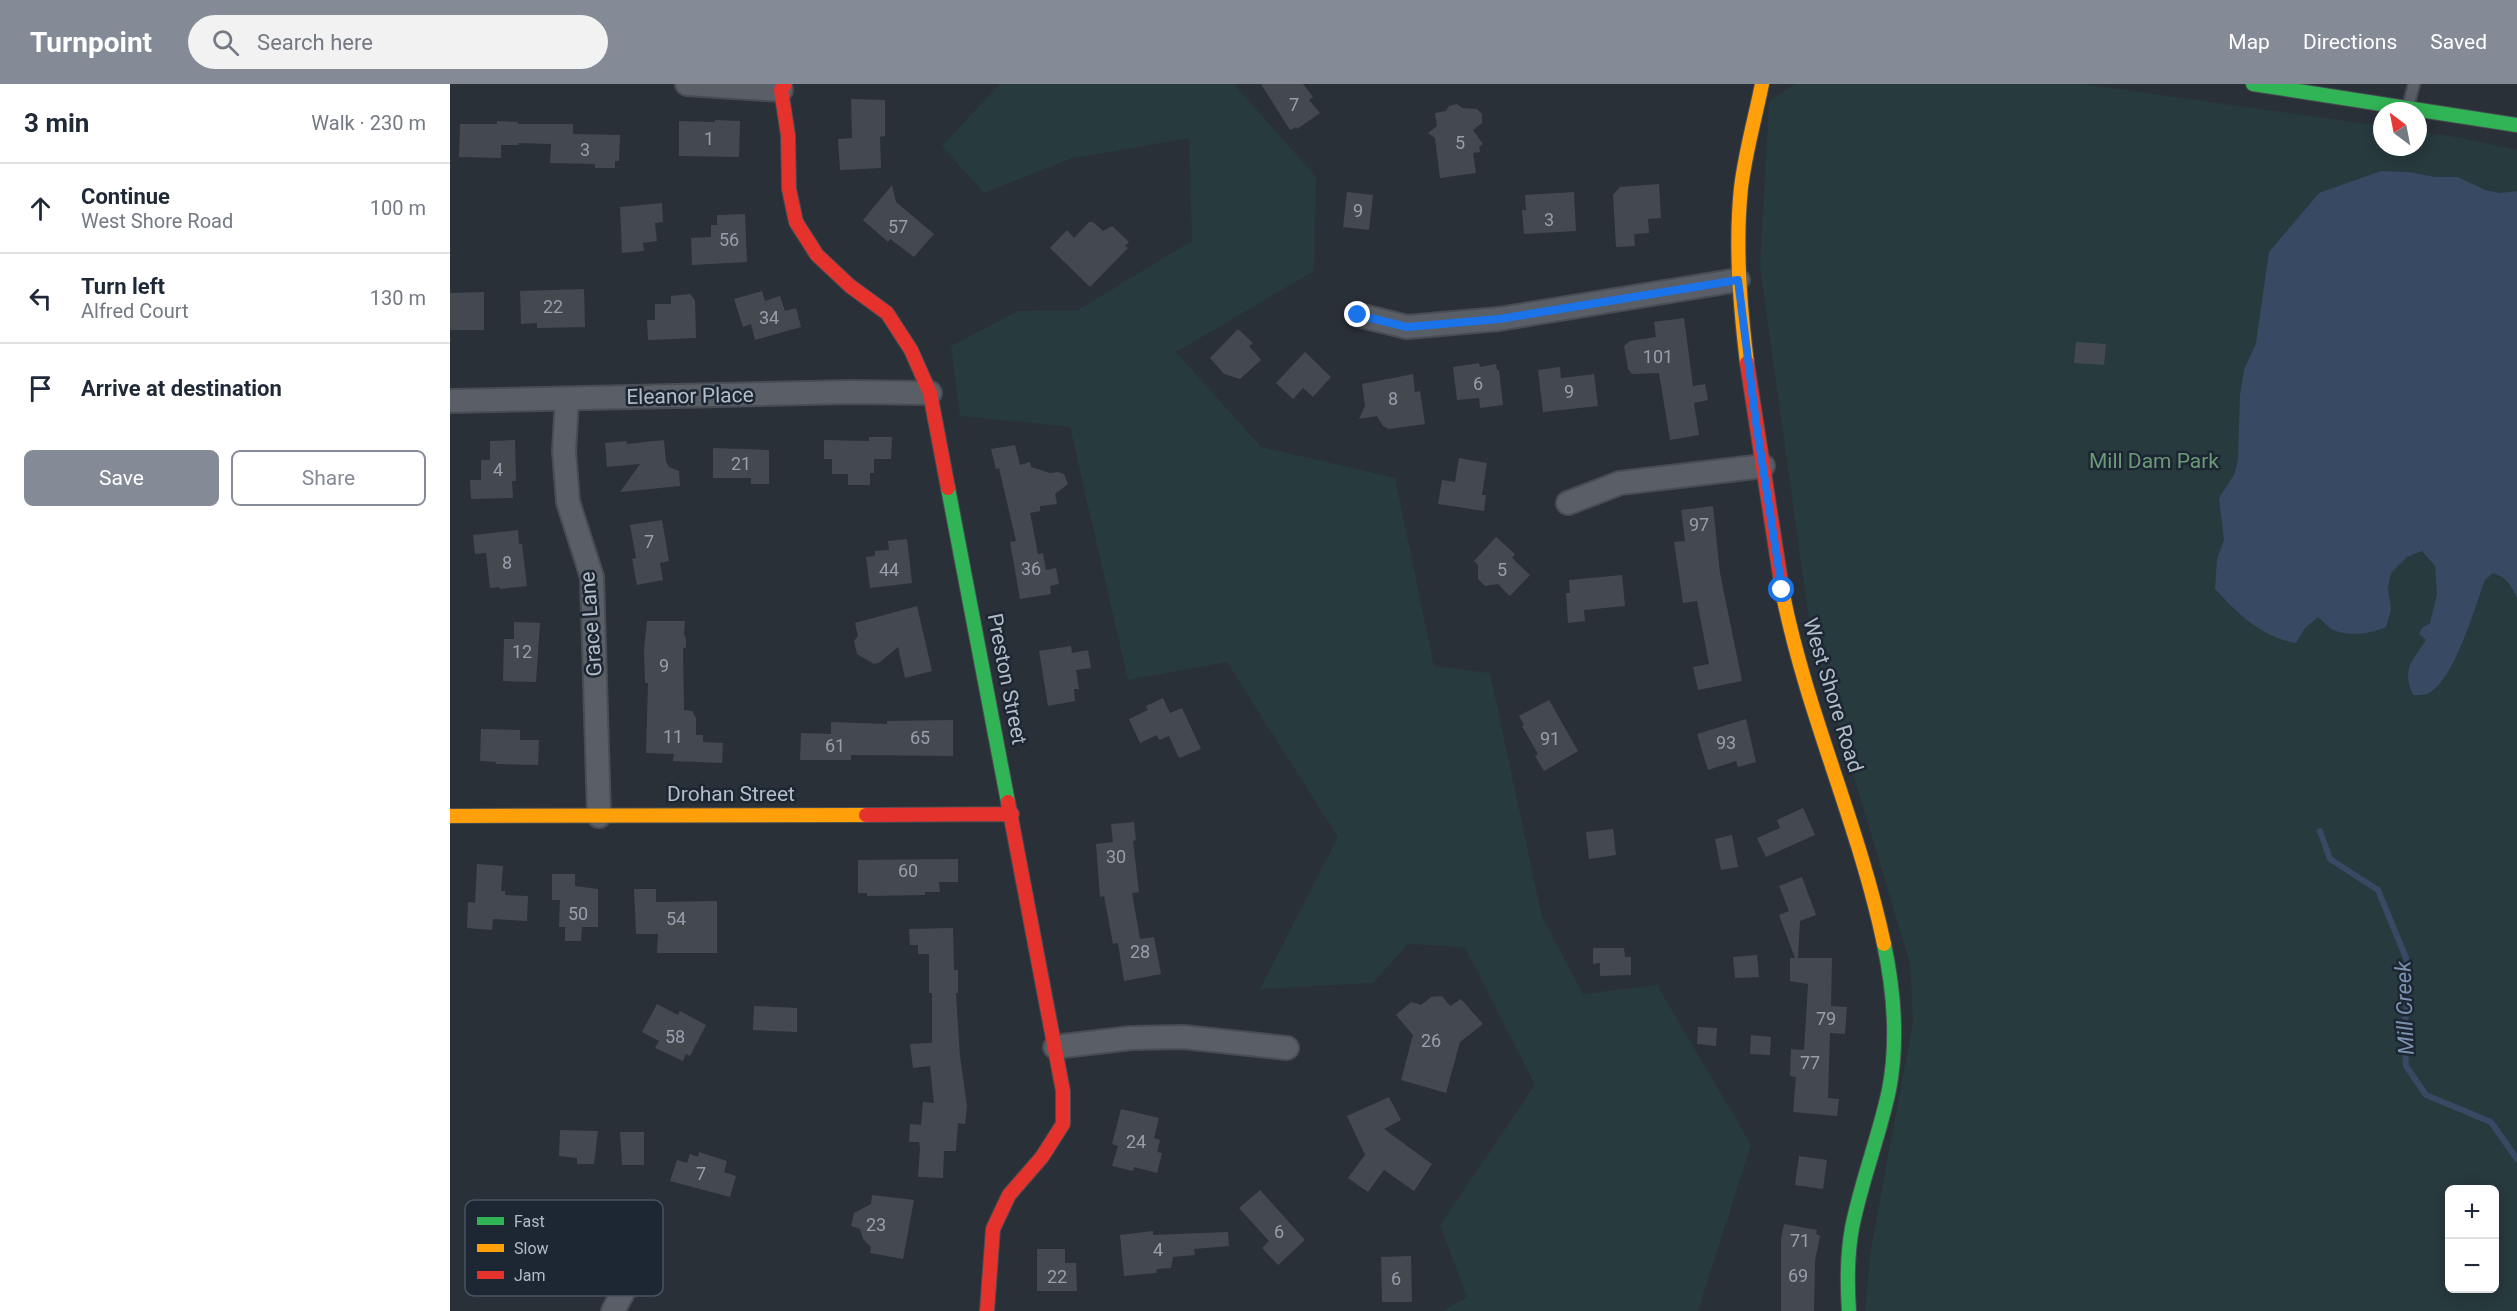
<!DOCTYPE html>
<html lang="en">
<head>
<meta charset="utf-8">
<style>
  body { margin:0; font-family:Roboto,sans-serif; background:#f2f2f3; color:#1f2937 }
  .controls { position:absolute; right:18px; bottom:18px; display:grid; overflow:hidden; border-radius:9px; box-shadow:0 3px 15px #0003 }
  .controls button { width:54px; height:54px; display:grid; place-items:center; padding:0; border:0; border-bottom:2px solid #e0e1e3; background:#fff; color:#1f2937; font:30px sans-serif }
  .compass { position:absolute; left:1923px; top:18px; width:54px; height:54px; border-radius:50%; background:#fff; box-shadow:0 3px 15px #0003; rotate:328deg }
  .stop { position:absolute; width:18px; height:18px; margin:-14px; border:4px solid #1a73e8; border-radius:50%; background:#fff }
  .stop.end { background:#1a73e8; border-color:#fff; box-shadow:0 2px 6px #0008 }
  .list { margin:0; padding:0; list-style:none }
  h2 { display:flex; justify-content:space-between; align-items:center; height:78px; margin:0; padding:0 24px; font-size:26px }
  h2 small { font-size:20px; font-weight:400; color:#747a83 }
  .list li { display:grid; grid-template-columns:39px 1fr auto; gap:18px; align-items:center; box-sizing:border-box; height:90px; padding:0 24px; border-top:2px solid #e0e1e3 }
  .list b { display:block; font-size:22px; white-space:nowrap }
  .list p { margin:0; font-size:20px; white-space:nowrap; color:#747a83 }
  .list em { font-size:20px; font-style:normal; color:#747a83 }
  .actions { display:flex; gap:12px; padding:18px 24px }
  .actions a { flex:1; padding:14px 0; border:2px solid #848b96; border-radius:9px; text-align:center; font-size:21px; color:#848b96 }
  .actions .main { background:#848b96; color:#fff }
  .icon { flex:none; width:33px; height:33px; fill:none; stroke:currentColor; stroke-width:2; stroke-linecap:round; stroke-linejoin:round }
  .map { position:relative; flex:none; width:2067px; height:1227px; overflow:hidden }
  header { display:flex; align-items:center; gap:36px; box-sizing:border-box; height:84px; padding:0 30px; background:#848b96; color:#fff }
  header strong { font-size:28px }
  nav { display:flex; gap:33px; margin-inline-start:auto; font-size:21px }
  .search { width:420px; height:54px; background:#f2f2f3; display:flex; align-items:center; gap:15px; box-sizing:border-box; padding:0 21px; border-radius:33px; color:#747a83; font-size:22px }
  main { display:flex }
  aside { flex:1; background:#fff }
  .map>svg:first-child { display:block }
  .green { fill:#273a3e; fill-rule:evenodd }
  .water { fill:#384963 }
  .lines { fill:none; stroke-linecap:round; stroke-linejoin:round }
  .stream { stroke:#384963; stroke-width:6 }
  .building { fill:#444950 }
  .lane-casing { stroke:#484c53; stroke-width:14 }
  .street-casing { stroke:#484c53; stroke-width:26 }
  .fast-casing { stroke:#484c53; stroke-width:16 }
  .slow-casing { stroke:#484c53; stroke-width:16 }
  .jam-casing { stroke:#484c53; stroke-width:16 }
  .lane { stroke:#5a5e66; stroke-width:10 }
  .street { stroke:#5a5e66; stroke-width:22 }
  .fast { stroke:#30b455; stroke-width:14 }
  .slow { stroke:#ff9f0a; stroke-width:14 }
  .jam { stroke:#e5322d; stroke-width:14 }
  .route { stroke:#1a73e8; stroke-width:8 }
  .labels { text-anchor:middle; stroke-width:5; stroke-linejoin:round; paint-order:stroke }
  .number-label { font-size:18px; fill:#989fab }
  .street-label { font-size:21px; fill:#b4bcc9; stroke:#1d2633 }
  .park-label { font-size:21px; fill:#6b9a76; stroke:#1d2633 }
  .water-label { font-size:22px; font-style:italic; fill:#7c92b1; stroke:#1d2633 }
  .key { fill:#1d2633; stroke:#4a5360; stroke-width:1.5 }
  .key-label { font-size:16px; fill:#b4bcc9 }
</style>
</head>
<body>
<header>
<strong>Turnpoint</strong>
<div class="search"><svg class="icon" aria-label="search" viewBox="0 0 24 24"><circle cx="10" cy="10" r="6"/><path d="M15 15l6 6"/></svg>Search here</div>
<nav><a>Map</a><a>Directions</a><a>Saved</a></nav>
</header>
<main>
<aside>
<h2>3 min<small>Walk · 230 m</small></h2>
<ul class="list">
<li><svg class="icon" aria-label="ahead" viewBox="0 0 24 24"><path d="M12 20V5M6 11l6-6 6 6"/></svg><div><b>Continue</b><p>West Shore Road</p></div><em>100 m</em></li>
<li><svg class="icon" aria-label="left" viewBox="0 0 24 24"><path d="M17 20v-9H6M10 6l-5 5 5 5"/></svg><div><b>Turn left</b><p>Alfred Court</p></div><em>130 m</em></li>
<li><svg class="icon" aria-label="arrive" viewBox="0 0 24 24"><path d="M6 21V4h12l-3 4 3 4H6"/></svg><div><b>Arrive at destination</b></div></li>
</ul>
<div class="actions"><a class="main">Save</a><a>Share</a></div>
</aside>
<div class="map">
<svg width="2067" height="1227" viewBox="0 0 2067 1227">
  <rect width="100%" height="100%" fill="#2a3038"/>
  <path class="green" d="M 550,0 L 784,0 L 866,93 L 864,187 L 726,268 L 811,363 L 945,394 L 984,582 L 1040,589 L 1092,833 L 1133,910 L 1207,901 L 1301,1061 L 1248,1227 L 994,1227 L 1017,1213 L 990,1141 L 1085,1001 L 1015,863 L 958,860 L 923,899 L 810,905 L 888,753 L 777,578 L 678,596 L 620,343 L 510,332 L 501,262 L 568,227 L 628,226 L 742,157 L 739,54 L 620,75 L 534,109 L 492,62 Z
    M 1345,0 L 1632,0 L 1932,42 L 1932,63 L 1968,63 L 1968,47 L 2012,54 L 2067,66 L 2067,1227 L 1415,1227 L 1421,1164 L 1463,938 L 1460,880 L 1361,550 L 1310,183 L 1319,17 ZM 2000,1106 L 2044,1106 L 2044,1204 L 2000,1204 Z"/>
  <path class="water" d="M 1931,87 L 1959,88 L 1985,93 L 2008,93 L 2035,106 L 2050,109 L 2067,107 L 2067,514 C 2061,502 2057,493 2043,489 L 2035,496 C 2025,522 2004,599 1977,610 C 1973,611 1968,611 1963,611 C 1952,584 1961,579 1976,556 L 1969,550 L 1972,544 L 1980,539 L 1987,510 L 1985,482 L 1972,467 L 1957,473 L 1941,489 L 1938,504 L 1941,526 L 1936,543 C 1920,550 1899,553 1883,546 C 1878,543 1873,537 1868,533 L 1855,544 L 1846,559 C 1811,553 1788,530 1765,505 L 1767,475 L 1774,456 L 1769,414 L 1784,391 L 1788,376 L 1790,311 L 1794,286 L 1806,259 L 1819,168 L 1869,109 Z"/>
  <g class="lines">
    <path class="stream" d="M 1870,747 L 1880,775 L 1928,806 L 1956,874 L 1958,909 L 1954,946 L 1956,982 L 1976,1011 L 2041,1038 L 2067,1075"/>
  </g>
  <path class="building" d="M 811,0 L 853,0 L 863,13 L 859,16 L 870,29 L 847,45 L 846,43 L 840,46 Z
    M 401,15 L 435,16 L 435,52 L 430,53 L 431,84 L 390,86 L 388,55 L 402,54 Z
    M 1007,20 L 1012,24 L 1027,25 L 1032,30 L 1032,39 L 1023,46 L 1033,60 L 1029,63 L 1030,68 L 1023,69 L 1026,89 L 990,94 L 985,54 L 978,49 L 987,42 L 985,29 L 996,27 L 999,22 Z
    M 265,36 L 290,37 L 289,73 L 229,72 L 229,37 L 265,38 Z
    M 47,37 L 68,38 L 68,40 L 123,40 L 123,50 L 170,51 L 169,77 L 165,77 L 165,84 L 145,84 L 145,80 L 100,79 L 101,60 L 68,59 L 69,61 L 51,61 L 51,74 L 9,73 L 10,40 L 47,40 Z
    M 1209,100 L 1211,134 L 1198,135 L 1199,149 L 1184,150 L 1185,162 L 1166,163 L 1163,111 L 1170,103 Z
    M 442,101 L 446,118 L 484,150 L 464,173 L 440,155 L 438,158 L 413,136 Z
    M 897,108 L 923,111 L 919,146 L 893,143 Z
    M 1124,108 L 1126,147 L 1074,150 L 1072,126 L 1076,126 L 1075,111 Z
    M 212,119 L 213,138 L 205,139 L 207,157 L 193,159 L 194,167 L 172,169 L 170,123 Z
    M 295,130 L 297,178 L 242,181 L 241,154 L 261,153 L 261,141 L 267,141 L 267,131 Z
    M 639,138 L 643,138 L 653,147 L 662,142 L 679,158 L 675,162 L 678,164 L 640,203 L 600,164 L 617,146 L 624,154 Z
    M 134,205 L 135,243 L 87,244 L 87,239 L 71,240 L 70,207 Z
    M 312,207 L 315,217 L 330,212 L 335,227 L 346,224 L 351,243 L 305,256 L 301,240 L 293,243 L 284,215 Z
    M 34,208 L 34,246 L 0,246 L 0,209 Z
    M 240,210 L 245,216 L 246,254 L 198,256 L 197,236 L 205,236 L 205,220 L 221,220 L 221,212 Z
    M 1234,234 L 1243,302 L 1255,300 L 1258,316 L 1244,319 L 1249,351 L 1220,356 L 1209,289 L 1182,290 L 1178,285 L 1174,262 L 1180,257 L 1206,253 L 1204,238 Z
    M 788,245 L 803,259 L 799,262 L 811,276 L 790,295 L 774,290 L 760,274 Z
    M 1626,258 L 1656,260 L 1654,281 L 1624,279 Z
    M 855,268 L 881,293 L 863,313 L 853,304 L 843,315 L 826,299 Z
    M 1029,279 L 1030,283 L 1046,280 L 1047,286 L 1049,286 L 1053,321 L 1030,324 L 1029,314 L 1007,316 L 1003,283 Z
    M 1110,283 L 1111,294 L 1144,290 L 1148,322 L 1093,328 L 1088,286 Z
    M 963,290 L 965,308 L 970,307 L 975,340 L 939,345 L 933,342 L 927,332 L 909,335 L 915,322 L 912,300 Z
    M 419,353 L 442,353 L 441,375 L 424,375 L 424,389 L 420,389 L 420,401 L 398,401 L 398,390 L 382,390 L 382,375 L 374,375 L 374,356 L 419,357 Z
    M 65,356 L 66,397 L 62,397 L 63,414 L 21,415 L 20,396 L 31,396 L 31,376 L 40,376 L 40,357 Z
    M 214,356 L 216,377 L 219,383 L 229,387 L 230,402 L 170,408 L 190,380 L 157,383 L 155,359 L 176,357 L 177,360 Z
    M 565,361 L 570,381 L 580,378 L 581,383 L 600,389 L 608,388 L 614,390 L 618,400 L 605,410 L 607,420 L 590,422 L 590,427 L 580,429 L 588,470 L 593,469 L 596,486 L 606,484 L 609,500 L 600,502 L 601,510 L 570,515 L 560,458 L 566,457 L 549,384 L 546,385 L 541,365 Z
    M 263,364 L 319,366 L 319,400 L 301,400 L 301,394 L 263,394 Z
    M 1009,374 L 1037,379 L 1032,411 L 1036,411 L 1034,427 L 988,420 L 992,396 L 1005,398 Z
    M 1263,422 L 1270,489 L 1292,597 L 1248,606 L 1243,583 L 1259,580 L 1247,517 L 1233,519 L 1224,458 L 1235,457 L 1231,426 Z
    M 212,436 L 219,477 L 210,479 L 213,496 L 187,501 L 182,475 L 186,474 L 180,441 Z
    M 68,446 L 69,460 L 72,460 L 77,502 L 50,505 L 49,503 L 40,504 L 36,469 L 25,470 L 23,451 Z
    M 1046,453 L 1065,470 L 1062,474 L 1080,491 L 1060,512 L 1048,500 L 1035,502 L 1028,495 L 1028,481 L 1024,477 Z
    M 457,455 L 462,499 L 420,504 L 416,473 L 425,472 L 425,467 L 439,466 L 438,457 Z
    M 1172,491 L 1175,522 L 1134,526 L 1135,537 L 1118,539 L 1116,509 L 1120,509 L 1119,496 Z
    M 467,522 L 482,587 L 455,594 L 448,563 L 430,578 L 424,580 L 407,570 L 404,557 L 408,552 L 405,539 Z
    M 197,537 L 235,537 L 234,550 L 236,555 L 236,563 L 233,565 L 234,626 L 242,627 L 246,634 L 246,651 L 253,651 L 253,658 L 273,659 L 272,679 L 223,677 L 224,670 L 196,669 L 198,599 L 195,599 L 194,565 Z
    M 64,538 L 90,539 L 86,598 L 53,597 L 54,555 L 64,555 Z
    M 621,562 L 622,569 L 638,566 L 641,584 L 626,586 L 629,605 L 624,605 L 625,617 L 598,622 L 589,567 Z
    M 713,614 L 720,629 L 732,624 L 751,665 L 729,674 L 719,652 L 709,656 L 707,651 L 690,659 L 679,635 L 698,626 L 696,622 Z
    M 1099,616 L 1128,667 L 1094,687 L 1085,672 L 1088,670 L 1072,642 L 1074,641 L 1069,632 Z
    M 1296,635 L 1306,678 L 1288,683 L 1286,677 L 1258,686 L 1247,650 Z
    M 503,636 L 503,672 L 401,671 L 401,676 L 350,676 L 351,649 L 381,650 L 381,638 L 437,640 L 437,637 Z
    M 31,645 L 70,646 L 70,656 L 89,656 L 88,681 L 46,680 L 46,678 L 30,677 Z
    M 1353,724 L 1365,751 L 1316,773 L 1307,754 L 1330,744 L 1327,736 Z
    M 684,738 L 686,756 L 683,757 L 689,808 L 682,809 L 690,855 L 704,853 L 711,890 L 674,897 L 668,859 L 663,860 L 654,812 L 650,813 L 646,760 L 663,758 L 661,740 Z
    M 1163,745 L 1166,771 L 1139,775 L 1136,748 Z
    M 1282,751 L 1288,783 L 1271,786 L 1265,755 Z
    M 508,775 L 508,798 L 489,798 L 490,808 L 475,808 L 475,811 L 417,812 L 417,809 L 408,809 L 408,776 Z
    M 27,780 L 53,782 L 51,807 L 55,807 L 55,811 L 78,812 L 77,837 L 43,835 L 42,846 L 17,844 L 18,818 L 25,819 Z
    M 102,790 L 125,790 L 125,802 L 148,805 L 148,843 L 132,843 L 131,857 L 115,857 L 115,843 L 109,843 L 110,816 L 102,816 Z
    M 1352,793 L 1366,831 L 1350,837 L 1348,874 L 1382,874 L 1381,922 L 1397,923 L 1395,950 L 1380,949 L 1378,1014 L 1389,1015 L 1387,1032 L 1343,1028 L 1346,993 L 1340,992 L 1341,965 L 1354,966 L 1358,900 L 1340,897 L 1340,874 L 1345,874 L 1329,831 L 1339,827 L 1329,802 Z
    M 184,805 L 206,805 L 206,818 L 267,817 L 267,869 L 207,869 L 208,850 L 186,850 Z
    M 503,844 L 504,886 L 508,886 L 508,909 L 506,909 L 510,972 L 517,1022 L 515,1040 L 508,1039 L 506,1067 L 494,1067 L 493,1094 L 468,1093 L 470,1064 L 469,1058 L 459,1058 L 460,1040 L 471,1041 L 473,1018 L 484,1019 L 480,982 L 463,984 L 460,960 L 482,959 L 482,909 L 479,909 L 479,870 L 468,870 L 468,861 L 460,861 L 459,845 Z
    M 1143,864 L 1174,864 L 1175,873 L 1181,873 L 1181,891 L 1150,892 L 1150,879 L 1143,880 Z
    M 1307,871 L 1309,893 L 1285,894 L 1283,873 Z
    M 992,912 L 1000,922 L 1011,915 L 1033,940 L 1010,958 L 996,1009 L 951,996 L 963,951 L 946,931 L 961,918 L 971,921 L 981,913 Z
    M 207,920 L 228,931 L 230,927 L 256,941 L 240,972 L 236,970 L 233,977 L 205,964 L 209,957 L 192,948 Z
    M 304,922 L 347,924 L 347,948 L 303,946 Z
    M 1248,943 L 1267,944 L 1266,962 L 1247,960 Z
    M 1301,951 L 1321,953 L 1320,971 L 1300,970 Z
    M 939,1013 L 951,1036 L 934,1045 L 982,1080 L 964,1107 L 934,1086 L 918,1108 L 898,1094 L 915,1071 L 897,1032 Z
    M 671,1025 L 709,1034 L 704,1054 L 710,1056 L 707,1068 L 712,1069 L 707,1089 L 684,1083 L 683,1087 L 662,1082 L 668,1062 L 662,1060 Z
    M 110,1046 L 148,1047 L 144,1080 L 127,1080 L 127,1074 L 109,1072 Z
    M 170,1048 L 194,1048 L 194,1081 L 172,1081 Z
    M 249,1068 L 277,1077 L 274,1088 L 286,1092 L 280,1113 L 220,1097 L 227,1076 L 237,1079 L 240,1070 L 248,1073 Z
    M 1349,1072 L 1377,1076 L 1373,1105 L 1345,1101 Z
    M 810,1106 L 855,1156 L 828,1181 L 812,1164 L 819,1157 L 789,1124 Z
    M 422,1111 L 464,1116 L 453,1175 L 420,1169 L 421,1163 L 413,1155 L 410,1145 L 401,1142 L 404,1129 L 421,1120 Z
    M 1334,1140 L 1367,1146 L 1366,1150 L 1370,1152 L 1365,1177 L 1364,1227 L 1331,1227 L 1331,1155 Z
    M 703,1147 L 703,1151 L 778,1148 L 779,1162 L 744,1165 L 745,1171 L 723,1173 L 721,1184 L 707,1185 L 706,1189 L 674,1192 L 670,1151 Z
    M 587,1165 L 615,1165 L 615,1179 L 626,1179 L 627,1207 L 587,1207 Z
    M 961,1172 L 962,1218 L 932,1218 L 931,1173 Z"/>
  <g class="lines">
    <defs>
      <path id="lane" d="M 1958,23 L 1964,0"/>
      <path id="street" d="M 237,0 L 331,6
        M 908,231 L 957,243 L 1049,235 L 1288,196
        M 117,315 L 114,367 L 118,418 L 142,493 L 149,732
        M 0,317 L 400,308 L 480,309
        M 1118,419 L 1170,399 L 1313,382
        M 605,963 L 681,954 L 733,953 L 837,964
        M 163,1227 L 189,1178"/>
      <path id="fast" d="M 1803,0 L 2067,41
        M 498,404 L 558,718
        M 1399,1227 C 1397,1199 1397,1172 1402,1144 C 1411,1098 1429,1053 1439,1006 C 1448,959 1444,907 1434,860"/>
      <path id="slow" d="M 1297,279 C 1290,221 1285,162 1291,104 C 1295,69 1305,35 1312,0
        M 1333,511 C 1357,630 1409,741 1434,860
        M 0,732 L 416,731"/>
      <path id="jam" d="M 335,0 L 331,6 L 338,51 L 339,105 L 346,138 L 367,171 L 400,202 L 437,229 L 461,266 L 480,309 L 498,404
        M 1297,279 L 1333,511
        M 416,731 L 562,730
        M 537,1227 L 543,1145 L 559,1111 L 592,1073 L 613,1040 L 613,1007 L 558,718"/>
    </defs>
    <use href="#lane" class="lane-casing"/>
    <use href="#street" class="street-casing"/>
    <use href="#fast" class="fast-casing"/>
    <use href="#slow" class="slow-casing"/>
    <use href="#jam" class="jam-casing"/>
    <use href="#lane" class="lane"/>
    <use href="#street" class="street"/>
    <use href="#fast" class="fast"/>
    <use href="#slow" class="slow"/>
    <use href="#jam" class="jam"/>
  </g>
  <g class="lines">
    <path class="route" d="M 908,231 L 957,243 L 1049,235 L 1288,196 L 1306,339 L 1332,506"/>
  </g>
  <g class="labels">
    <g class="number-label">
      <text x="844" y="27">7</text>
      <text x="259" y="61">1</text>
      <text x="1010" y="65">5</text>
      <text x="135" y="72">3</text>
      <text x="908" y="133">9</text>
      <text x="1099" y="142">3</text>
      <text x="448" y="149">57</text>
      <text x="279" y="162">56</text>
      <text x="103" y="229">22</text>
      <text x="319" y="240">34</text>
      <text x="1208" y="279">101</text>
      <text x="1028" y="306">6</text>
      <text x="1119" y="314">9</text>
      <text x="943" y="321">8</text>
      <text x="291" y="386">21</text>
      <text x="48" y="392">4</text>
      <text x="1249" y="447">97</text>
      <text x="199" y="464">7</text>
      <text x="57" y="485">8</text>
      <text x="581" y="491">36</text>
      <text x="439" y="492">44</text>
      <text x="1052" y="492">5</text>
      <text x="72" y="574">12</text>
      <text x="214" y="588">9</text>
      <text x="223" y="659">11</text>
      <text x="470" y="660">65</text>
      <text x="1100" y="661">91</text>
      <text x="1276" y="665">93</text>
      <text x="385" y="668">61</text>
      <text x="666" y="779">30</text>
      <text x="458" y="793">60</text>
      <text x="128" y="836">50</text>
      <text x="226" y="841">54</text>
      <text x="690" y="874">28</text>
      <text x="1376" y="941">79</text>
      <text x="225" y="959">58</text>
      <text x="981" y="963">26</text>
      <text x="1360" y="985">77</text>
      <text x="686" y="1064">24</text>
      <text x="251" y="1096">7</text>
      <text x="426" y="1147">23</text>
      <text x="829" y="1154">6</text>
      <text x="1350" y="1163">71</text>
      <text x="708" y="1172">4</text>
      <text x="1348" y="1198">69</text>
      <text x="607" y="1199">22</text>
      <text x="946" y="1201">6</text>
    </g>
    <g class="street-label">
      <text transform="translate(240 312) rotate(-1)" y="7">Eleanor Place</text>
      <text transform="translate(141 540) rotate(-94)" y="7">Grace Lane</text>
      <text transform="translate(557 595) rotate(79)" y="7">Preston Street</text>
      <text transform="translate(1383 611) rotate(73)" y="7">West Shore Road</text>
      <text x="281" y="717">Drohan Street</text>
    </g>
    <g class="park-label">
      <text x="1704" y="384">Mill Dam Park</text>
    </g>
    <g class="water-label">
      <text transform="translate(1954 924) rotate(-92)" y="8">Mill Creek</text>
    </g>
  </g>
  <rect x="15" y="1116" width="198" height="96" rx="9" class="key"/>
  <rect x="27" y="1133" width="27" height="8" fill="#30b455"/>
  <rect x="27" y="1160" width="27" height="8" fill="#ff9f0a"/>
  <rect x="27" y="1187" width="27" height="8" fill="#e5322d"/>
  <g class="key-label">
    <text x="64" y="1143">Fast</text>
    <text x="64" y="1170">Slow</text>
    <text x="64" y="1197">Jam</text>
  </g>
</svg>
<div class="controls">
<button>+</button>
<button>−</button>
</div>
<svg class="compass" viewBox="-18 -18 36 36"><path d="M0-13l5 13h-10z" fill="#e53935"/><path d="M0 13l5-13h-10z" fill="#747a83"/></svg>
<div class="stop" style="left:1332px;top:506px"></div>
<div class="stop end" style="left:908px;top:231px"></div>
</div>
</main>
</body>
</html>
